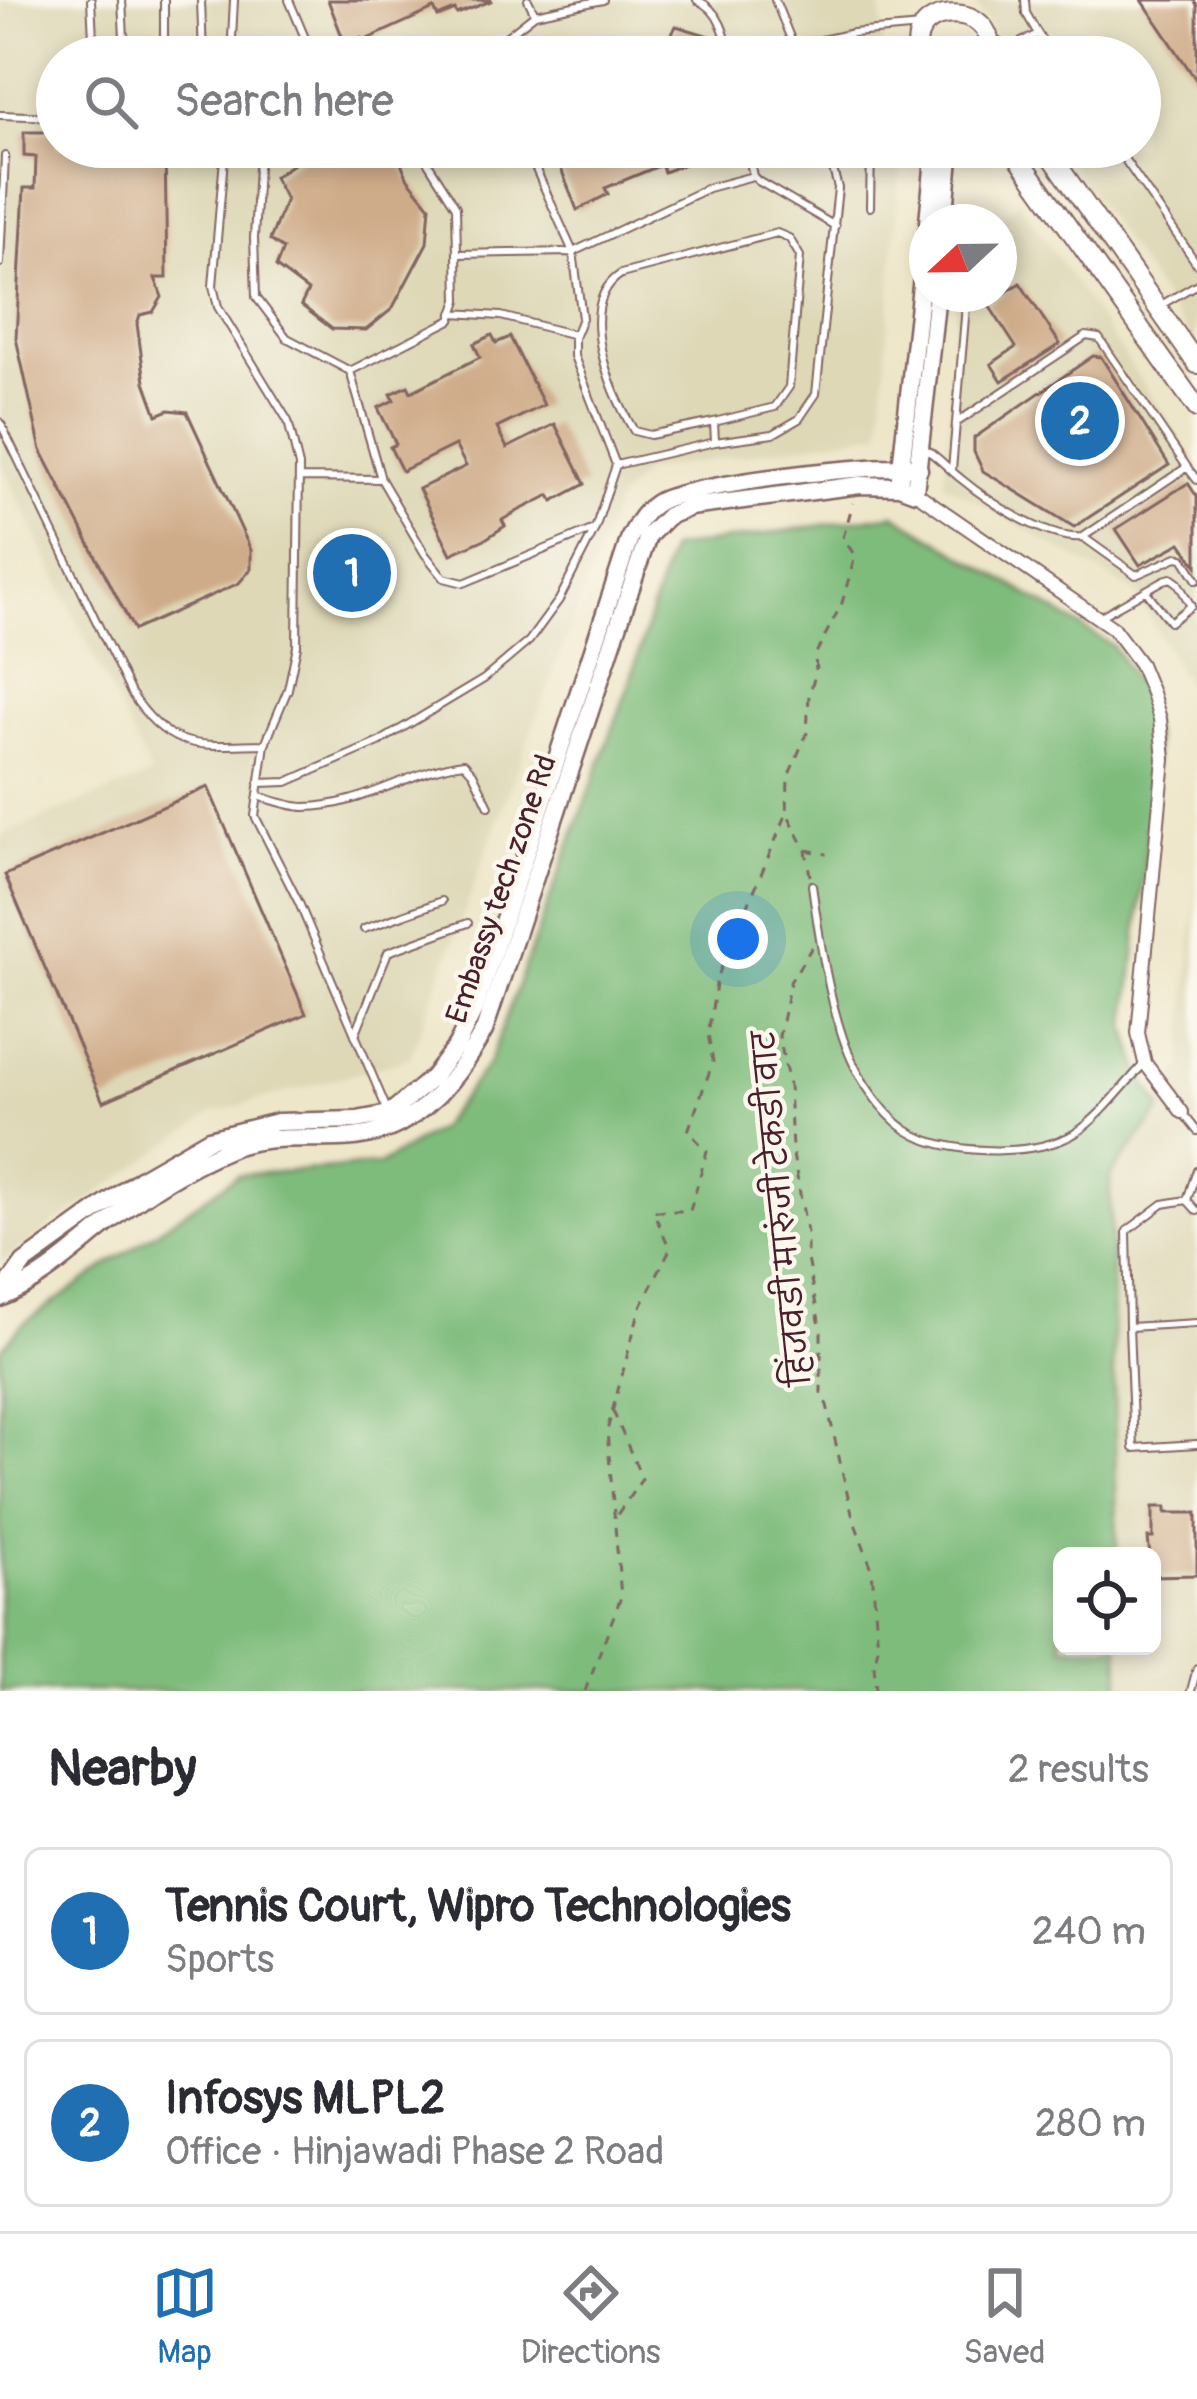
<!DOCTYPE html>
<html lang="en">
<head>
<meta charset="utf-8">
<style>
  body { margin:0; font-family:Pangolin,"Playpen Sans Deva",sans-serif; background:#f7f7f7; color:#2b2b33 }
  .controls { position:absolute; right:36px; bottom:36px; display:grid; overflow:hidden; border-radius:18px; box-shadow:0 6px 18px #0003 }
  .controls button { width:108px; height:108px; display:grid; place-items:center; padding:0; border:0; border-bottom:3px solid #e1e1e2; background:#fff; color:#2b2b33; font:60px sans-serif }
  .compass { position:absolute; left:909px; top:204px; width:108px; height:108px; border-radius:50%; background:#fff; box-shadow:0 6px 18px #0003; rotate:248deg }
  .you { position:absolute; left:738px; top:939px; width:42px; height:42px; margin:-30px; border:9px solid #fff; border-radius:50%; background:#1a73e8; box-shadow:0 0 0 18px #1a73e833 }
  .badge { display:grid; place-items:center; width:78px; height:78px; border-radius:50%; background:#1f6fb2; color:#fff; font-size:39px; font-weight:700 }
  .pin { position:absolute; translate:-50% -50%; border:6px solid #fff; box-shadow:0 3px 12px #0006 }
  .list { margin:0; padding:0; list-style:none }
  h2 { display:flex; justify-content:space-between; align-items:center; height:156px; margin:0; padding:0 48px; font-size:51px }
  h2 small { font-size:39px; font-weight:400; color:#7c7c81 }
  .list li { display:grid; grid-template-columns:78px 1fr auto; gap:36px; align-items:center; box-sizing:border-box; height:168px; margin:0 24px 24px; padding:0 24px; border:3px solid #e1e1e2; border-radius:18px }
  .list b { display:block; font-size:45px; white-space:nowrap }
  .list p { margin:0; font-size:39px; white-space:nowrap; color:#7c7c81 }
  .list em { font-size:39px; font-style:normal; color:#7c7c81 }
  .icon { flex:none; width:66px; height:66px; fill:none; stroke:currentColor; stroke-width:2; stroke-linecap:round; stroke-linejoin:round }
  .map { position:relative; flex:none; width:1197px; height:1691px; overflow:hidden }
  .search { position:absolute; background:#fff; box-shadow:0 6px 18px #0003; left:36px; right:36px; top:36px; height:132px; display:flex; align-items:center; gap:30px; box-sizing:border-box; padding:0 42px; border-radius:66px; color:#7c7c81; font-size:45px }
  .sheet { height:540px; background:#fff }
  nav { display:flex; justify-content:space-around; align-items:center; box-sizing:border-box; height:168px; border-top:3px solid #e1e1e2; background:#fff; font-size:33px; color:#7c7c81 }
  nav a { display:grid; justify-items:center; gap:6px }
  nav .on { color:#1f6fb2 }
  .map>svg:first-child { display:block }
  .built { fill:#ded8b7 }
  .forest { fill:#7ebc7b; stroke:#646e53; stroke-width:3 }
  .building { fill:#cfac89 }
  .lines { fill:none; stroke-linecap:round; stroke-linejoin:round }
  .lane-casing { stroke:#836562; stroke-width:10 }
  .street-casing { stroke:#836562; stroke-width:16 }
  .secondary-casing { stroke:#836562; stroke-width:21 }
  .primary-casing { stroke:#836562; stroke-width:22 }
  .path { stroke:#836562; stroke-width:3; stroke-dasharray:9 9; stroke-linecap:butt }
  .lane { stroke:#fff; stroke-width:6 }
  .street { stroke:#fff; stroke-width:12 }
  .secondary { stroke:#fff; stroke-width:16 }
  .primary { stroke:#fff; stroke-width:18 }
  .labels { text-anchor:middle; stroke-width:9; stroke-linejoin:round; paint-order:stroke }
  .street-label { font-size:30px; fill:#4a1f2b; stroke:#fbf7ec }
</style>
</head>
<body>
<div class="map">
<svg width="1197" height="1691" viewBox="0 0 1197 1691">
  <rect width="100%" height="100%" fill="#fbf7ec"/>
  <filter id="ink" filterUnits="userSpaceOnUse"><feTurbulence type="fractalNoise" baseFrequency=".00833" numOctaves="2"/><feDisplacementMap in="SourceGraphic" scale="24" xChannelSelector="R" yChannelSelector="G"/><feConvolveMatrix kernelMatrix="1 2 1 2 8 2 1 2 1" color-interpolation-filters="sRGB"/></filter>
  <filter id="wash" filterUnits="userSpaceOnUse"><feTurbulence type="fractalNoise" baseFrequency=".004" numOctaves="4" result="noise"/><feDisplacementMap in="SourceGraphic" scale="48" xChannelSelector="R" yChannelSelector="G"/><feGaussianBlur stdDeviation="2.7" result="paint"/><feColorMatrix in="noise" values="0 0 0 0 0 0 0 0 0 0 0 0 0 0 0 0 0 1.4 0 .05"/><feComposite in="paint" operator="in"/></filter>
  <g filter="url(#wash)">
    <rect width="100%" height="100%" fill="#eee6c9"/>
    <path class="built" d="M 0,0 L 881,0 L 883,57 L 57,57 L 57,147 L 899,147 L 901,152 L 881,432 L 645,471 L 617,501 L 410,1058 L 213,1113 L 0,1263 L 0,835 L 151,775 L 0,460 Z
      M 974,0 L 1197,0 L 1197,347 L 1058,147 L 1140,147 L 1140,57 L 1006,57 Z
      M 1019,201 L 1197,463 L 1197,703 L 1136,593 L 944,483 L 957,294 L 999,294 L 996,222 Z
      M 1197,869 L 1197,1691 L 1108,1691 L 1108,1646 L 1152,1646 L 1152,1556 L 1107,1556 L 1101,1176 L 1182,1068 Z"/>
    <path class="forest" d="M 894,514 L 1113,646 L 1139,687 L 1155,740 L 1152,798 L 1127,1027 L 1140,1072 L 1162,1109 L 1110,1176 L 1117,1556 L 1062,1556 L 1062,1646 L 1119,1646 L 1120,1691 L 0,1691 L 0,1350 L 23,1324 L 238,1175 L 379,1165 L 438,1129 L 489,1063 L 629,685 L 670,549 Z"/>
    <g id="blocks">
      <path class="building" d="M 328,0 L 491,0 L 491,1 L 457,14 L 455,10 L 438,17 L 434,9 L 363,41 L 362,38 L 345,44 Z
        M 1142,0 L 1194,0 L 1197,5 L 1197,81 Z
        M 676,26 L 716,38 L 705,57 L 660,57 Z
        M 24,132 L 57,132 L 57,147 L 165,147 L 167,278 L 155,278 L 162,297 L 153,312 L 140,315 L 137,324 L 145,382 L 157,415 L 169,410 L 187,412 L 251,550 L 251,569 L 239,583 L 134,630 L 41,450 L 16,338 L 24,188 L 35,188 L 36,157 L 24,156 Z
        M 303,147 L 394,147 L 408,179 L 430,206 L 427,243 L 392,309 L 366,330 L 332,329 L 301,305 L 308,291 L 276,267 L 283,249 L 270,240 L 286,199 L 274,177 L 296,162 L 305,152 Z
        M 545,147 L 726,147 L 726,148 L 664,172 L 661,165 L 605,188 L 608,194 L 577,210 L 560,166 L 554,168 Z
        M 1020,283 L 1060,344 L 1002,381 L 991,364 L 1016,347 L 988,304 Z
        M 492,335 L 496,343 L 510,337 L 544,405 L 497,428 L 507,448 L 555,424 L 585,484 L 553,501 L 550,495 L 518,511 L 502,520 L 505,526 L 487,538 L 451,554 L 419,489 L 466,466 L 455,445 L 402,471 L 390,447 L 396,444 L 378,408 L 394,400 L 391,394 L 408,386 L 411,392 L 480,357 L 474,344 Z
        M 1093,356 L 1101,357 L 1169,465 L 1074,527 L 983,471 L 974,452 L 974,438 Z
        M 1188,483 L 1197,497 L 1197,566 L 1181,543 L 1140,565 L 1116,529 Z
        M 208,787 L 306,1014 L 103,1102 L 5,875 Z
        M 1153,1507 L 1166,1507 L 1166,1513 L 1197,1513 L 1197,1575 L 1152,1576 L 1148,1538 L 1153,1538 Z"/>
    </g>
  </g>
  <g filter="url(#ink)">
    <use href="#blocks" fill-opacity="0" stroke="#836562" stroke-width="3"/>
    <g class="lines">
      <defs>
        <path id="lane" d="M 91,0 L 94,57
          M 122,0 L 125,57
          M 164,0 L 164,57
          M 201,0 L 203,57
          M 289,0 L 313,57
          M 528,0 L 535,14
          M 697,0 C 720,10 726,35 730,57
          M 775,0 L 798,57
          M 1025,0 L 1026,13 L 1038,34
          M 994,40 L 1011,47 L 1038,34 L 1053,57
          M 795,46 L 853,33 L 921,27
          M 729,48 L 751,57
          M 231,57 L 234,0
          M 474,57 L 483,55 L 535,14 L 603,0
          M 0,115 L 57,117
          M 225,147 L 213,286 L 218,307 L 288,421 L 299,466 L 297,646 L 288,689 L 265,744 L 255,816 L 299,903 L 388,1112
          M 265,147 L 258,167 L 254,238 L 256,297 L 287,338 L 350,371 L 451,320 L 458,300 L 456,207 L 418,147
          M 747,147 L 753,176 L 758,181 L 835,226
          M 1116,147 L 1197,264
          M 870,207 L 871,147
          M 999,241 L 1010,228
          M 458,254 L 573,252 L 526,147
          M 0,263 L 5,156
          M 1161,305 L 1197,284
          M 453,313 L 501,316 L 575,335
          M 350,371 L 381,479 L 425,554 L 444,578 L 464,583 L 594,529
          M 0,422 L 131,693 C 171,754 200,745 265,744
          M 714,422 L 775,407 L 789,387 L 800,256 L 789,238 L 777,233 L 621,274 C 573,305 612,393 634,431 L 650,435 L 714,422 L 715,442
          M 956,423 L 1086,336 L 1099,338 L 1187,467
          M 922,447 C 937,455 947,468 960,478 C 988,501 1047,541 1083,537 L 1187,467 L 1197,480
          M 616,465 L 574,356 L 574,338 L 582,318 L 573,252 L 708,188 L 753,176
          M 952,470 L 967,294
          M 300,478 L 381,479
          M 1083,537 L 1136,575 L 1177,557 L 1183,558 L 1197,580
          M 1099,617 L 1164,580 L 1171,578 L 1178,583 L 1191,606 L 1170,622 L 1146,591
          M 259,783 L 287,782 L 379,742 L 484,679 L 529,641 L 559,600 L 595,529 L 616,465 L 715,442 L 773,434 L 799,419 L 816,394 L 838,188 L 827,147
          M 258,796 C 273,800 290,807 305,807 C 361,807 410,770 464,763 L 473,773 L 489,806
          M 812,885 C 819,937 831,1018 854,1065 C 866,1089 890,1123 915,1135 C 954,1155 1040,1157 1077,1132 C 1102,1115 1122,1087 1143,1065
          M 364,929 L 442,901
          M 355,1035 L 388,952 L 468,923
          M 1182,1112 L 1197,1131
          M 1197,1170 L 1187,1200 L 1197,1211
          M 1197,1323 L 1129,1327 L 1134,1448 L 1197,1444
          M 1129,1327 L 1127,1231 L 1163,1204 L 1187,1200
          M 1191,1691 L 1197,1668"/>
        <path id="street" d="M 915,492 L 1113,628 L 1140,664 L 1152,693 L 1160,719 L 1164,759 L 1138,1033 L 1145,1063 L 1182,1112"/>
        <path id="secondary" d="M 928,222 L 935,147
          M 944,222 L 951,147
          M 927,231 L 899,486 L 915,492 L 937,294
          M 0,1296 L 24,1263 L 143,1177 L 209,1139 L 277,1122 L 357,1120 L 389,1114 L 432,1078 L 457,1045 L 474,1010 L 630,537 C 638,522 645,509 660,501 C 691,485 885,460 919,469
          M 0,1298 C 43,1281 76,1248 112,1220 C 146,1192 188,1166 229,1149 C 283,1126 347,1152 399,1124 C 439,1102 462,1069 484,1031 L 648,536 L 668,516 L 690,507 L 860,485 L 899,486"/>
        <path id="primary" d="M 919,57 C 903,0 1003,0 988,57
          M 1011,147 L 1197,408
          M 1045,147 L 1197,364"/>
      </defs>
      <use href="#lane" class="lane-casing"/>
      <use href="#street" class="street-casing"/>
      <use href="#secondary" class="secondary-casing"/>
      <use href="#primary" class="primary-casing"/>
      <path class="path" d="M 806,850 L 827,854
        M 810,876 L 806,850 L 787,813 L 788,777 L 807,733 L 809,695 L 816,672 L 815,655 L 842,603 L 855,556 L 843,538 L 853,503
        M 812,947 L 790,982 L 779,1036 L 789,1085 L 792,1149 L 807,1233 L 807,1259 L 821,1331 L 821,1395 L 827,1405 L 853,1518 L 872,1569 L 878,1648 L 874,1665 L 876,1691
        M 613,1411 L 642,1479 L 614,1519
        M 585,1691 L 621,1597 L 607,1431 L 640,1308 L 670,1249 L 653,1211 L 690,1211 L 707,1151 L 688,1131 L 713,1062 L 708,1034 L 717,978 L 787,813"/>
      <use href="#lane" class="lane"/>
      <use href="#street" class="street"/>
      <use href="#secondary" class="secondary"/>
      <use href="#primary" class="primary"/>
    </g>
  </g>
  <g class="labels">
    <g class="street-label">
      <text transform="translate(501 889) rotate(-71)" y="10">Embassy tech zone Rd</text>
      <text transform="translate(782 1208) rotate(-96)" y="10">हिंजवडी मारुंजी टेकडी वाट</text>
    </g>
  </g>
</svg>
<div class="controls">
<button><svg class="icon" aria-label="locate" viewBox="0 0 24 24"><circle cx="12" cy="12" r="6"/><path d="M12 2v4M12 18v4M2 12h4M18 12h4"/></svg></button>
</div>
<svg class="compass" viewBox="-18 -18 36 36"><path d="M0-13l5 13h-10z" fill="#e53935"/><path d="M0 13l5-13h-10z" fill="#7c7c81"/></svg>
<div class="you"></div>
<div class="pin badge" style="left:352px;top:573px">1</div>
<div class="pin badge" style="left:1080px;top:421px">2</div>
<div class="search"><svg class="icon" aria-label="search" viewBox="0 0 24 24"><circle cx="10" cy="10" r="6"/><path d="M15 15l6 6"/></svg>Search here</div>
</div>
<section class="sheet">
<h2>Nearby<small>2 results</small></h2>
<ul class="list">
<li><span class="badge">1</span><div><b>Tennis Court, Wipro Technologies</b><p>Sports</p></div><em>240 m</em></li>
<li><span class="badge">2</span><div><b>Infosys MLPL2</b><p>Office · Hinjawadi Phase 2 Road</p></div><em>280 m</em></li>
</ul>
</section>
<nav>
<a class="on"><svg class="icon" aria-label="map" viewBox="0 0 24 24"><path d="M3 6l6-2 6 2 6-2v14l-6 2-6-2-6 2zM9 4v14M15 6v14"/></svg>Map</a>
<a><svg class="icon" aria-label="directions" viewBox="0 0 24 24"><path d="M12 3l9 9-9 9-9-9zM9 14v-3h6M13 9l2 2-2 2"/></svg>Directions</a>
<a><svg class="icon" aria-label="saved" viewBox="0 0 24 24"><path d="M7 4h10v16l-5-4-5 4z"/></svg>Saved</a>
</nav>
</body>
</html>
